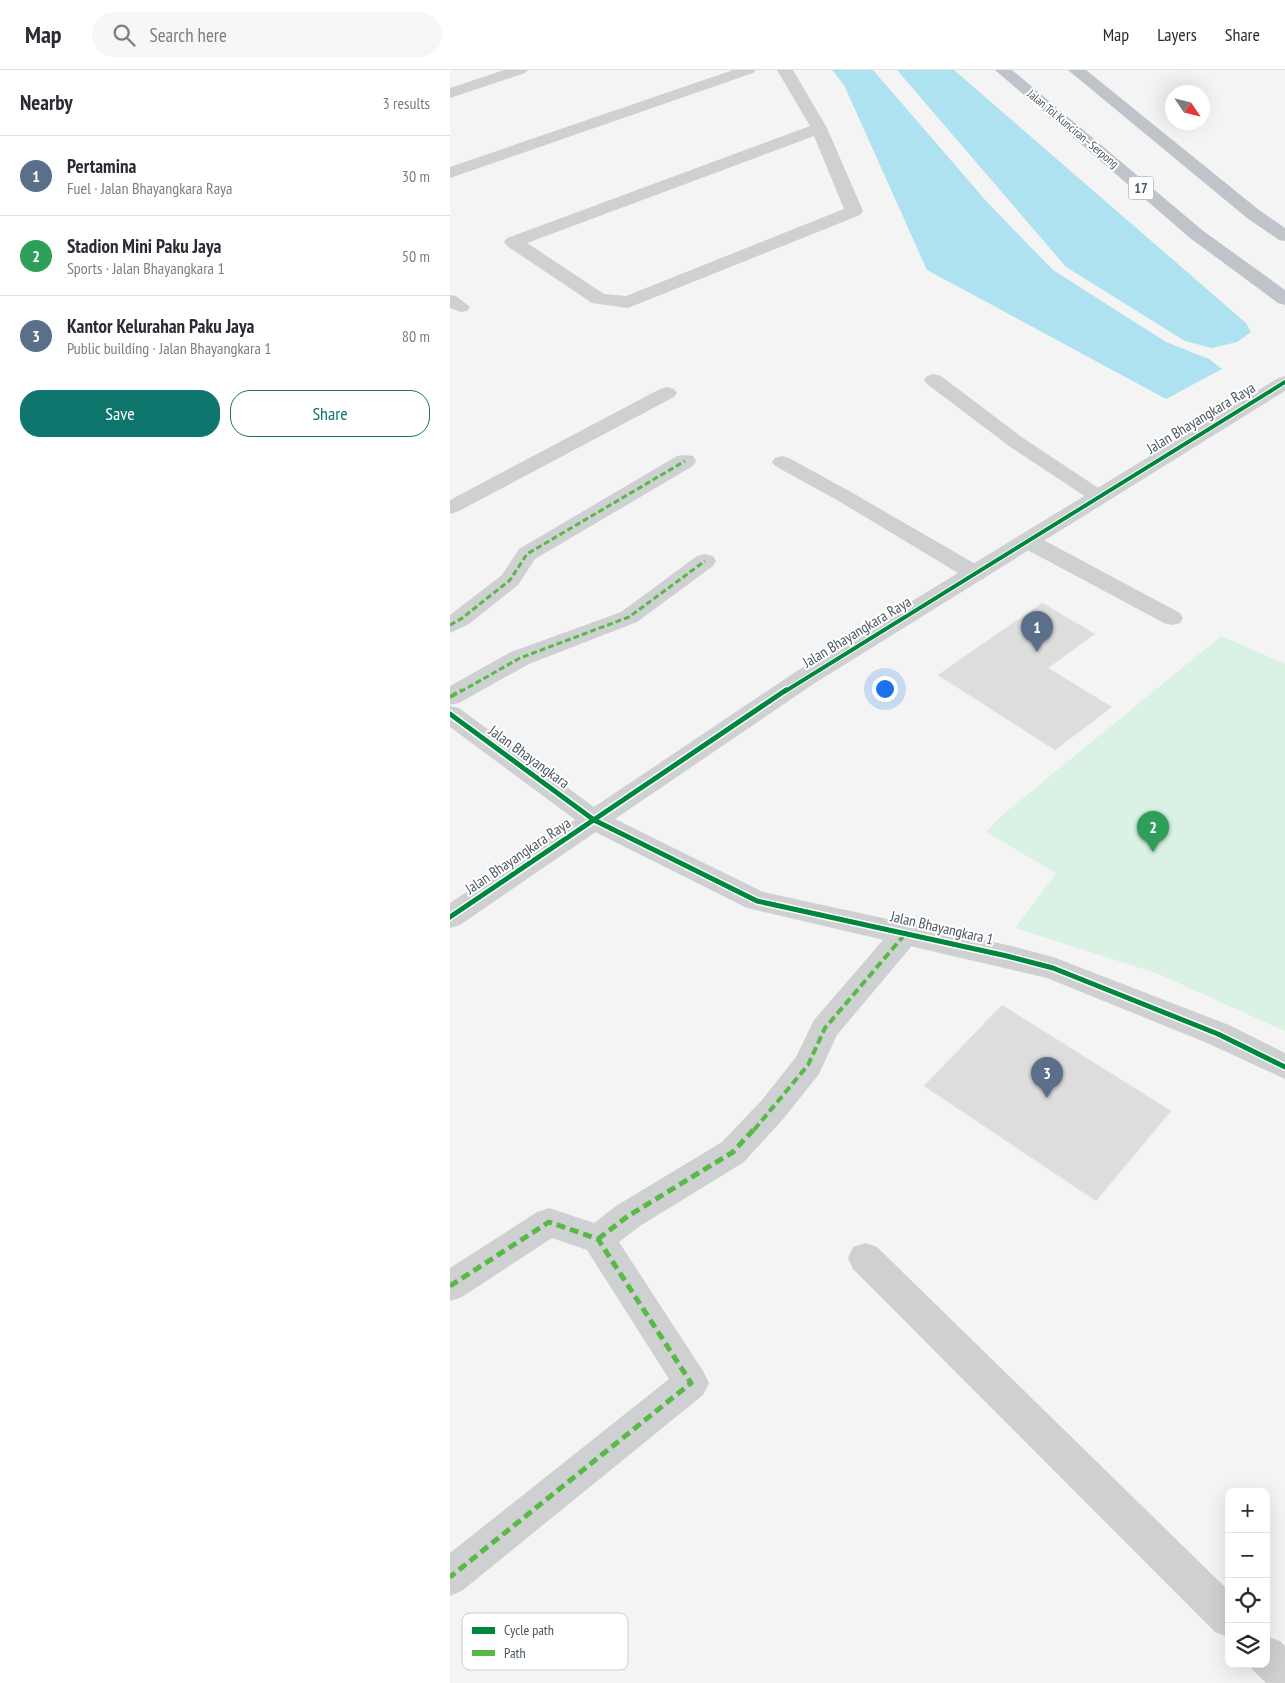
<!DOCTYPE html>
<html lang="en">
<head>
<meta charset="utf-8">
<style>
  body { margin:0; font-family:"PT Sans Narrow",sans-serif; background:#f7f7f7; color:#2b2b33 }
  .controls { position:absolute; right:15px; bottom:15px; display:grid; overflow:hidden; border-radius:10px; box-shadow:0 5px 20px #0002 }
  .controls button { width:45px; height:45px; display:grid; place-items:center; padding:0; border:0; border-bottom:1px solid #e1e1e2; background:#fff; color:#2b2b33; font:25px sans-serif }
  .compass { position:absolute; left:715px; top:15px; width:45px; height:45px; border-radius:50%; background:#fff; box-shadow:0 5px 20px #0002; rotate:125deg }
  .you { position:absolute; left:434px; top:618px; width:18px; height:18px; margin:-12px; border:4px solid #fff; border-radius:50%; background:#1a73e8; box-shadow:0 0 0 8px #1a73e833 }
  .badge { display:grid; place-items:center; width:32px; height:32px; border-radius:50%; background:#0f766e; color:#fff; font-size:16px; font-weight:700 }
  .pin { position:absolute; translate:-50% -41px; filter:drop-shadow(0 1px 2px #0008) }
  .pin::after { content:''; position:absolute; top:26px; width:18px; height:15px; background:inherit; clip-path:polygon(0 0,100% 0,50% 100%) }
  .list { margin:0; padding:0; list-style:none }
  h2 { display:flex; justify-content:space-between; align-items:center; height:65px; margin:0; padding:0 20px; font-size:21px }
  h2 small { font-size:16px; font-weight:400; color:#7c7c81 }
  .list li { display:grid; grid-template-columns:32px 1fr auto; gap:15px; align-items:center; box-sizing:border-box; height:80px; padding:0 20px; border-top:1px solid #e1e1e2 }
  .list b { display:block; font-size:19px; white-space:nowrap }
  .list p { margin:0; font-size:16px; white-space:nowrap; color:#7c7c81 }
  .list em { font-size:16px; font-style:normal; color:#7c7c81 }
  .actions { display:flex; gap:10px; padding:15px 20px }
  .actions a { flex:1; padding:11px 0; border:1px solid #0f766e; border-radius:20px; text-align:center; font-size:18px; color:#0f766e }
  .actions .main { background:#0f766e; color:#fff }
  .icon { flex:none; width:28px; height:28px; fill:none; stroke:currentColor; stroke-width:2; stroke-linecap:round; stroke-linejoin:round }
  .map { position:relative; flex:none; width:835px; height:1613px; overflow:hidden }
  header { display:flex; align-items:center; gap:30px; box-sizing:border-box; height:70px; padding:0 25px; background:#fff; border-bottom:1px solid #e1e1e2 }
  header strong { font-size:24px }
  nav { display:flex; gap:28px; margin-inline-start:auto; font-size:18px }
  .search { width:350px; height:45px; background:#f7f7f7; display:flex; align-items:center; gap:12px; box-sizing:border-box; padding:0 18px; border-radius:28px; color:#7c7c81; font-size:19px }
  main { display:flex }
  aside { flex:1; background:#fff }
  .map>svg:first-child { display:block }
  .green { fill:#d9f2e3 }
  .water { fill:#aee2f0 }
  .building { fill:#ddddde; stroke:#e5e6e7 }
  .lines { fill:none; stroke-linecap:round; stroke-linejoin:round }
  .service { fill:#ced0d2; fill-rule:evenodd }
  .minor { fill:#ced0d2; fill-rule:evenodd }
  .tertiary { fill:#ced0d2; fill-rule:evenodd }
  .motorway { fill:#bec4c9; fill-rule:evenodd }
  .quiet-far2 { stroke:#58b947; stroke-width:3; stroke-dasharray:6 3; stroke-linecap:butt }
  .quiet-far1 { stroke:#58b947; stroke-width:4; stroke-dasharray:8 4; stroke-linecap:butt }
  .quiet { stroke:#58b947; stroke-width:5; stroke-dasharray:9 5; stroke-linecap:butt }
  .cycleway-far1-casing { stroke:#fff; stroke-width:6 }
  .cycleway-casing { stroke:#fff; stroke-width:8 }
  .cycleway-far1 { stroke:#00873e; stroke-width:4 }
  .cycleway { stroke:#00873e; stroke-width:5 }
  .labels { text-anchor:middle; stroke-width:4; stroke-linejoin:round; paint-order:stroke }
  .far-street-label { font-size:12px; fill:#4a5661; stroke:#fff }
  .shield { fill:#fff; stroke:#808990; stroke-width:1 }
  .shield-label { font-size:14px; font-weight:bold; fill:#4a5661 }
  .street-label { font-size:15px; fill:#4a5661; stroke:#fff }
  .key { fill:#fff; stroke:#c9ccd0; stroke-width:1 }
  .key-label { font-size:14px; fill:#4a5661 }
</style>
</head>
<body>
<header>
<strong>Map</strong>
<div class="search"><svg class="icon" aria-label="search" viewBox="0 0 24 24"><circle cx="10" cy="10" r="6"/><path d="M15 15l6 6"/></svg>Search here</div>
<nav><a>Map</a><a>Layers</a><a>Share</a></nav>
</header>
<main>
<aside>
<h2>Nearby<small>3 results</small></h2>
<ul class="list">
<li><span class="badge" style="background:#5c6f8a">1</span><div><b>Pertamina</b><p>Fuel · Jalan Bhayangkara Raya</p></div><em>30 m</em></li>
<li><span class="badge" style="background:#2e9e5b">2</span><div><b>Stadion Mini Paku Jaya</b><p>Sports · Jalan Bhayangkara 1</p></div><em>50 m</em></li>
<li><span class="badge" style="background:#5c6f8a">3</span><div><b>Kantor Kelurahan Paku Jaya</b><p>Public building · Jalan Bhayangkara 1</p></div><em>80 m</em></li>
</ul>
<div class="actions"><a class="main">Save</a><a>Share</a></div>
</aside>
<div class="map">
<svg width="835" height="1613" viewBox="0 0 835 1613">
  <rect width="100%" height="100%" fill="#f4f4f4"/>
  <path class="green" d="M 771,566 L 835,594 L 835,961 L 706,903 L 565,858 L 606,803 L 536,762 L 551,746 Z"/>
  <path class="water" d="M 382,0 L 423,0 L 537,132 L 603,200 L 716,272 L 759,289 L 772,299 L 716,329 L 477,200 L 394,15 Z
    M 447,0 L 504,0 L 796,253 L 801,262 L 787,272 L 762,278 L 735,271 L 616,197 Z"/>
  <path class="building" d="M 592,533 L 645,564 L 598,598 L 662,637 L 605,680 L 488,605 Z
    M 552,935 L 721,1041 L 646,1131 L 474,1016 Z"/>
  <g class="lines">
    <path class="service" d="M 0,225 L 6,226 L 20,237 L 17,241 L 11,242 L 0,238 Z
      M 484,304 L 491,306 L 573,368 L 656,423 L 659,427 L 656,431 L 649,433 L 642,431 L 559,376 L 477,314 L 474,310 L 477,306 Z
      M 217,317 L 224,319 L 227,323 L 224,327 L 7,442 L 0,444 L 0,430 L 210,319 Z
      M 332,386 L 339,388 L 401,422 L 534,499 L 537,504 L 534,509 L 526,511 L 518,509 L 387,430 L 325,396 L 322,392 L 325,388 Z
      M 578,464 L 586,466 L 730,543 L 733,548 L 730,553 L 722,555 L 714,553 L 570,476 L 567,471 L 570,466 Z"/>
    <path class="minor" d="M 54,0 L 78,0 L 75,3 L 0,28 L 0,18 Z
      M 283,0 L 306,0 L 303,3 L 0,108 L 0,97 Z
      M 327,0 L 343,0 L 377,58 L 413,141 L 410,145 L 178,238 L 142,233 L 57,176 L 54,172 L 57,168 L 360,56 ZM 364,66 L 394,139 L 176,226 L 154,224 L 77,173 Z
      M 235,385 L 243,386 L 246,391 L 243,396 L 85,489 L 68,515 L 19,554 L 0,563 L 0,545 L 52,505 L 69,479 L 227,386 Z
      M 255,484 L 263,486 L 266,491 L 263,496 L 187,552 L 79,594 L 9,633 L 0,635 L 0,616 L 61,582 L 171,542 L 247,486 Z
      M 144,740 L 153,743 L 157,750 L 153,757 L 10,855 L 0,858 L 0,833 L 135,743 Z
      M 456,852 L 466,855 L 470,863 L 466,871 L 387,965 L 369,1004 L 334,1048 L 294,1092 L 190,1156 L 169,1172 L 253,1301 L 259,1313 L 253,1325 L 13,1520 L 0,1526 L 0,1483 L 219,1309 L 137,1180 L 102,1168 L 12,1227 L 0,1231 L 0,1198 L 87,1142 L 99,1138 L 144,1153 L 166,1136 L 272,1072 L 312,1030 L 346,987 L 364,950 L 446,855 Z
      M 415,1173 L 427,1177 L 779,1521 L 779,1567 L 765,1562 L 403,1199 L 398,1188 L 403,1177 Z
      M 816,1566 L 830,1571 L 835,1576 L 835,1613 L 816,1613 L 802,1599 L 800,1594 L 816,1594 Z"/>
    <path class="tertiary" d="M 835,306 L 835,321 L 365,613 L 165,749 L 313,822 L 557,875 L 603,887 L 779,955 L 835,983 L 835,1009 L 757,973 L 597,908 L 297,838 L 135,757 L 0,657 L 0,636 L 9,638 L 144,737 L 347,601 L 828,308 Z"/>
    <path class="motorway" d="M 545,0 L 562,0 L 752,160 L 835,220 L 835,235 L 828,233 L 740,168 Z
      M 618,0 L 636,0 L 809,140 L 835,158 L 835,171 L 829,170 L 797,148 Z"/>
    <path class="quiet-far2" d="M 0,555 L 11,549 L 60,510 L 77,484 L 235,391
      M 10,622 L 70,588 L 179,547 L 255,491"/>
    <path class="quiet-far1" d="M 0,627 L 12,620
      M 304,1060 L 358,995 L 375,958 L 456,863"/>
    <path class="quiet" d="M 148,1169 L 178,1146 L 283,1082 L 305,1058
      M 0,1216 L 99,1152 L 148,1169 L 241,1313 L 0,1507"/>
    <defs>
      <path id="cycleway-far1" d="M 334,622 L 835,312"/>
      <path id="cycleway" d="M 0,644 L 144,750 L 307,831 L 557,886 L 603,898 L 768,964 L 835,997
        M 0,847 L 336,620"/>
    </defs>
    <use href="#cycleway-far1" class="cycleway-far1-casing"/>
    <use href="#cycleway" class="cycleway-casing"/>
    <use href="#cycleway-far1" class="cycleway-far1"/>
    <use href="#cycleway" class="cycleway"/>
  </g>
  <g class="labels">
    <g class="far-street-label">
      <text transform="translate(623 59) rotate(40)" y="4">Jalan Tol Kunciran–Serpong</text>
    </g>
    <rect class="shield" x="678.5" y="106.5" width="25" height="23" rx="4"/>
    <g class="shield-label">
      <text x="691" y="123">17</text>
    </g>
    <g class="street-label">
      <text transform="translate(751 348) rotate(-31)" y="5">Jalan Bhayangkara Raya</text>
      <text transform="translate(407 562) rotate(-31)" y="5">Jalan Bhayangkara Raya</text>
      <text transform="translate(79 687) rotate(36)" y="5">Jalan Bhayangkara</text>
      <text transform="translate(68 786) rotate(-34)" y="5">Jalan Bhayangkara Raya</text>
      <text transform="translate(492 858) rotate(13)" y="5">Jalan Bhayangkara 1</text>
    </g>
  </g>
  <rect x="12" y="1543" width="166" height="57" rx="8" class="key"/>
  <rect x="22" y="1557" width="23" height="7" fill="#00873e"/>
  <rect x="22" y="1580" width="23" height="6" fill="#58b947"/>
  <g class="key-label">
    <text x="54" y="1565">Cycle path</text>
    <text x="54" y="1588">Path</text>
  </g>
</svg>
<div class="controls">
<button>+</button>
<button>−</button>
<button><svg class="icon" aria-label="locate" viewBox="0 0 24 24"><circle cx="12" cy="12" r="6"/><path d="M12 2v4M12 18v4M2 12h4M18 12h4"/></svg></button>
<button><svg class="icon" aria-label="layers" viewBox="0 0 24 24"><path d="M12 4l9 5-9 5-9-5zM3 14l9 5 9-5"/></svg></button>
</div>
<svg class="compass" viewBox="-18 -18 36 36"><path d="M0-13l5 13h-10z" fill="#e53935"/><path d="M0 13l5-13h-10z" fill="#7c7c81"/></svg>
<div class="you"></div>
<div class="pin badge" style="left:587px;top:582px;background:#5c6f8a">1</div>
<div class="pin badge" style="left:703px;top:782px;background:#2e9e5b">2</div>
<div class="pin badge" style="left:597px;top:1028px;background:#5c6f8a">3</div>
</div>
</main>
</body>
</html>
